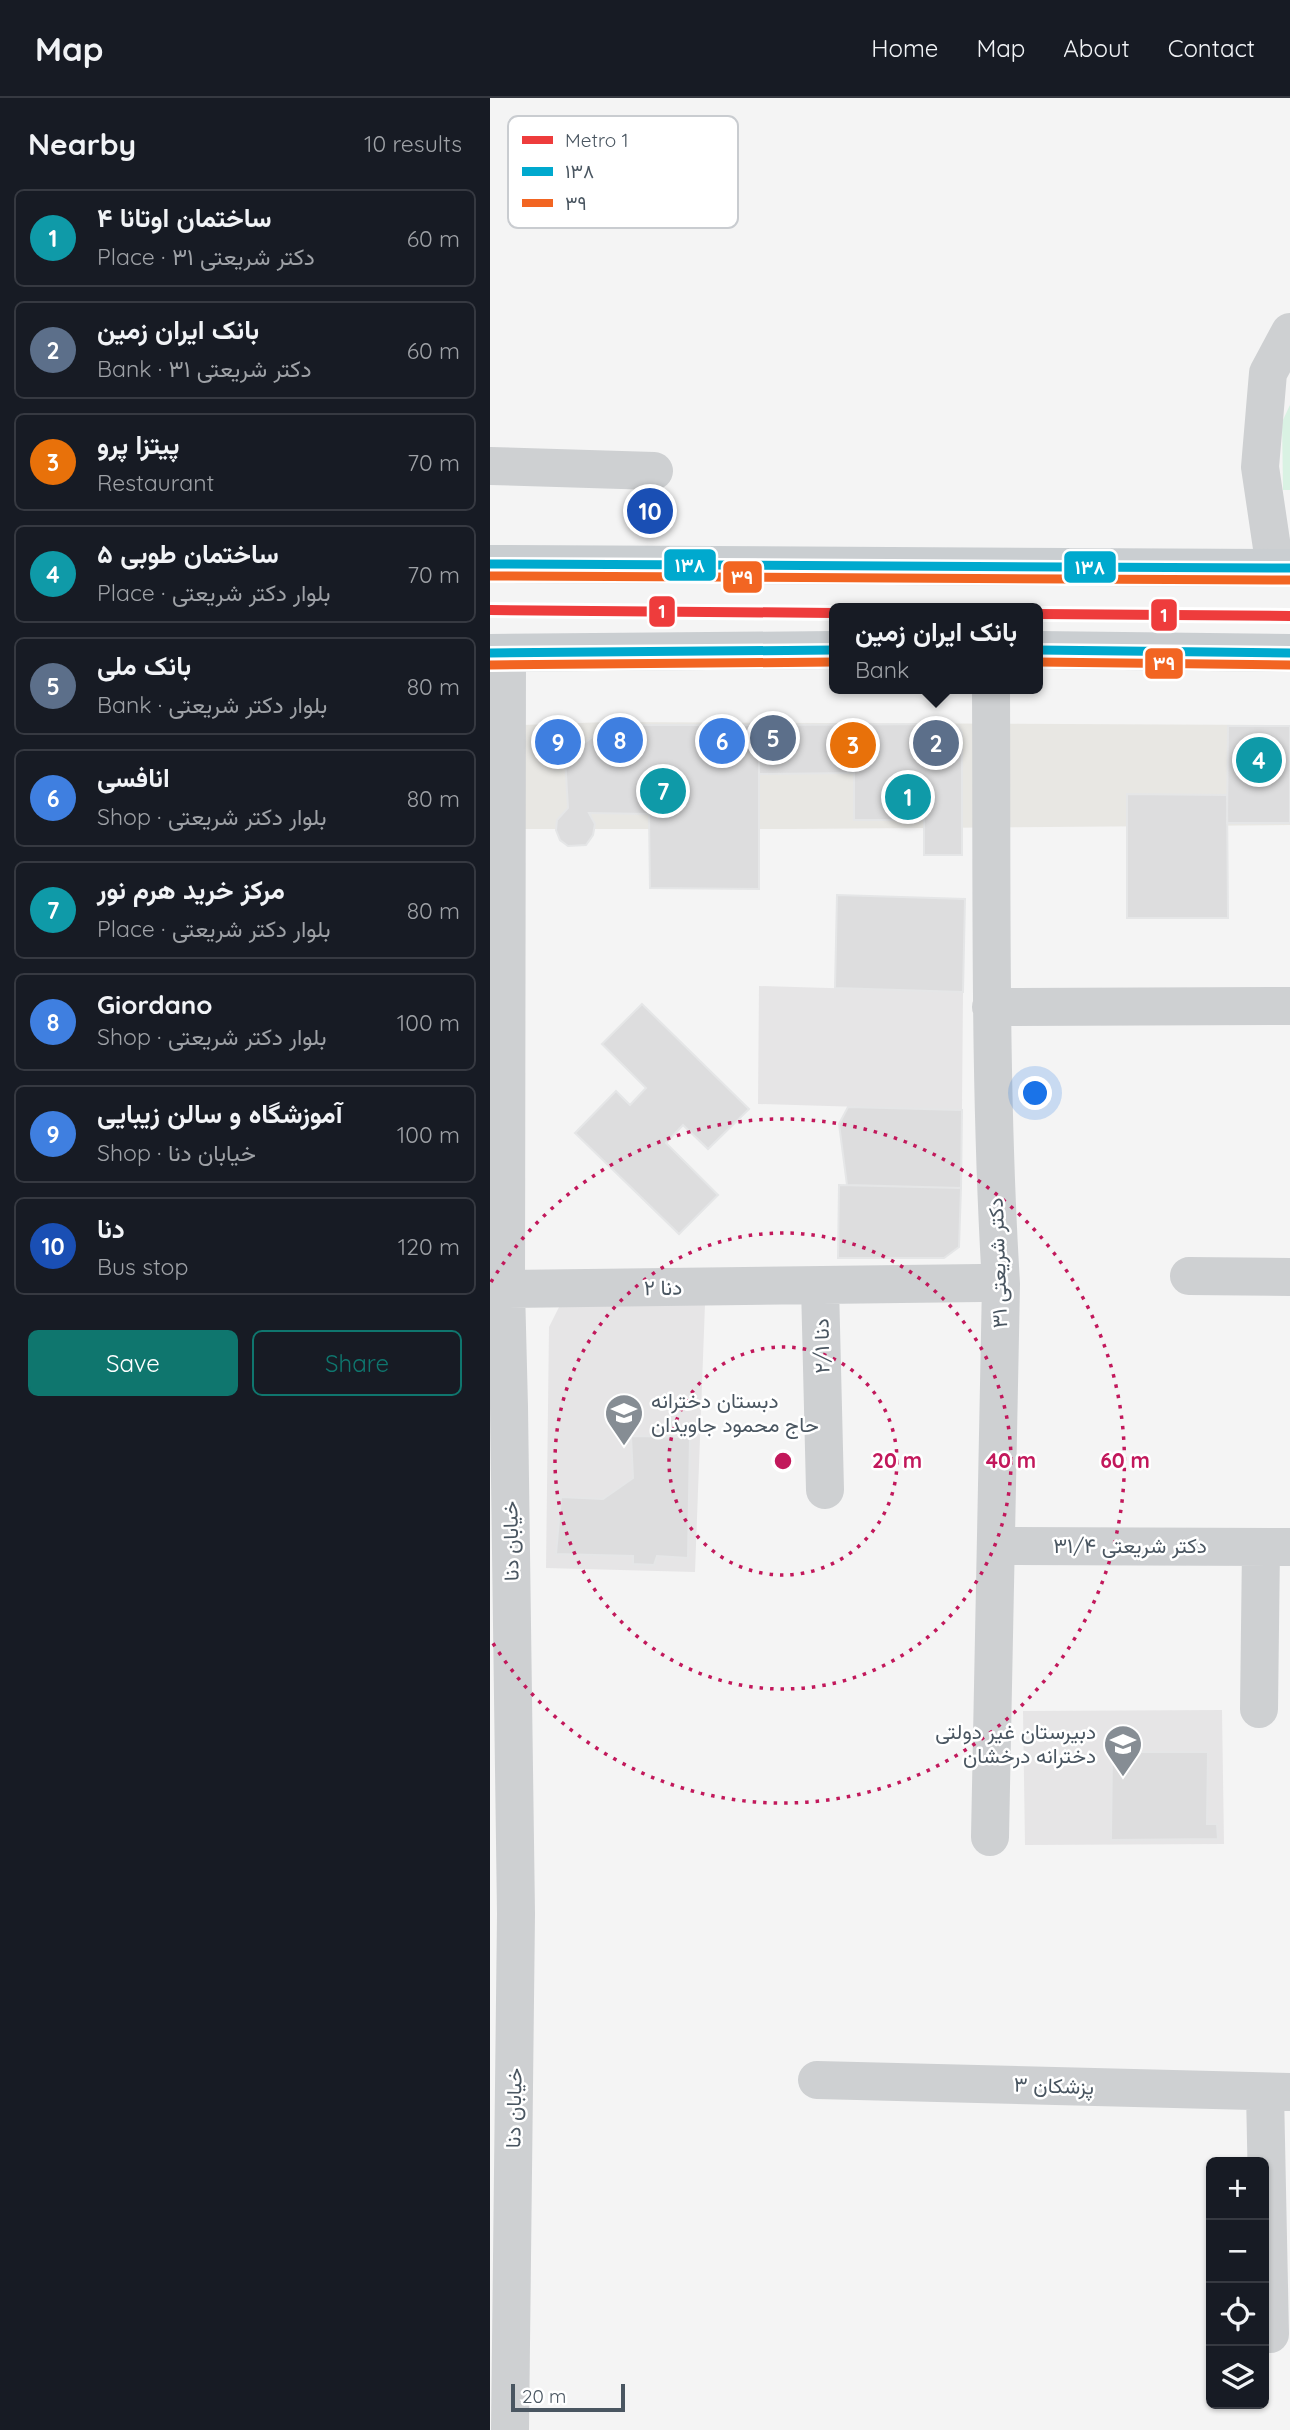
<!DOCTYPE html>
<html lang="en">
<head>
<meta charset="utf-8">
<style>
  body { margin:0; font-family:Quicksand,Vazirmatn,sans-serif; background:#242831; color:#f1f3f6 }
  .controls { position:absolute; right:21px; bottom:21px; display:grid; overflow:hidden; border-radius:10px; box-shadow:0 2px 5px #0004 }
  .controls button { width:63px; height:63px; display:grid; place-items:center; padding:0; border:0; border-bottom:2px solid #363941; background:#171b24; color:#f1f3f6; font:35px sans-serif }
  .scale { position:absolute; left:21px; bottom:18px; width:114px; box-sizing:border-box; padding-left:7px; border:4px solid #4a5661; border-top:0; font-size:19px; line-height:24px; white-space:nowrap; color:#4a5661; -webkit-text-stroke:5px #fff; paint-order:stroke }
  .you { position:absolute; left:546px; top:996px; width:24px; height:24px; margin:-18px; border:5px solid #fff; border-radius:50%; background:#1a73e8; box-shadow:0 0 0 10px #1a73e833 }
  .badge { display:grid; place-items:center; width:46px; height:46px; border-radius:50%; background:#0f766e; color:#fff; font-size:23px; font-weight:700 }
  .pin { position:absolute; translate:-50% -50%; border:4px solid #fff; box-shadow:0 2px 7px #0006 }
  .popup { position:absolute; left:339px; top:505px; width:214px; height:91px; box-sizing:border-box; display:grid; place-content:center; border-radius:10px; background:#171b24; filter:drop-shadow(0 2px 5px #0005); font-size:23px; white-space:nowrap; color:#9ea1a6 }
  .popup b { font-size:26px; color:#f1f3f6 }
  .popup::after { content:''; position:absolute; left:50%; top:100%; margin-left:-14px; border:14px solid transparent; border-top-color:#171b24 }
  .list { margin:0; padding:0; list-style:none }
  h2 { display:flex; justify-content:space-between; align-items:center; height:91px; margin:0; padding:0 28px; font-size:30px }
  h2 small { font-size:23px; font-weight:400; color:#9ea1a6 }
  .list li { display:grid; grid-template-columns:46px 1fr auto; gap:21px; align-items:center; box-sizing:border-box; height:98px; margin:0 14px 14px; padding:0 14px; border:2px solid #363941; border-radius:10px }
  .list b { display:block; font-size:26px; white-space:nowrap }
  .list p { margin:0; font-size:23px; white-space:nowrap; color:#9ea1a6 }
  .list em { font-size:23px; font-style:normal; color:#9ea1a6 }
  .actions { display:flex; gap:14px; padding:21px 28px }
  .actions a { flex:1; padding:16px 0; border:2px solid #0f766e; border-radius:10px; text-align:center; font-size:24px; color:#0f766e }
  .actions .main { background:#0f766e; color:#fff }
  .icon { flex:none; width:38px; height:38px; fill:none; stroke:currentColor; stroke-width:2; stroke-linecap:round; stroke-linejoin:round }
  .map { position:relative; flex:none; width:800px; height:2332px; overflow:hidden }
  header { display:flex; align-items:center; gap:42px; box-sizing:border-box; height:98px; padding:0 35px; background:#171b24; border-bottom:2px solid #363941 }
  header strong { font-size:33px }
  nav { display:flex; gap:38px; margin-inline-start:auto; font-size:24px }
  main { display:flex }
  aside { flex:1; background:#171b24 }
  .map>svg:first-child { display:block }
  .commercial { fill:#e8e7e3 }
  .education { fill:#e6e5e6 }
  .green { fill:#d9f2e3 }
  .building { fill:#ddddde; stroke:#e5e6e7; stroke-width:2 }
  .lines { fill:none; stroke-linecap:round; stroke-linejoin:round }
  .minor { stroke:#ced0d2; stroke-width:38 }
  .major { stroke:#caced1; stroke-width:38 }
  .bus-1-casing { stroke:#fff; stroke-width:14 }
  .bus-2-casing { stroke:#fff; stroke-width:14 }
  .bus-1 { stroke:#00a9ce; stroke-width:9 }
  .bus-2 { stroke:#f26522; stroke-width:9 }
  .metro-1-casing { stroke:#fff; stroke-width:16 }
  .metro-1 { stroke:#ee3c3c; stroke-width:10 }
  .ring { fill:none; stroke:#c2185b; stroke-width:3.5; stroke-dasharray:3.5 7 }
  .labels { text-anchor:middle; stroke-width:5; stroke-linejoin:round; paint-order:stroke }
  .street-label { font-size:21px; fill:#4a5661; stroke:#fff }
  .poi-label { font-size:21px; fill:#4a5661; stroke:#fff; text-anchor:start }
  .key { fill:#fff; stroke:#c9ccd0; stroke-width:2 }
  .key-label { font-size:19px; fill:#4a5661 }
  .centre { fill:#c2185b; stroke:#fff; stroke-width:3.5 }
  .ring-label { font-size:21px; text-anchor:middle; font-weight:bold; fill:#c2185b; stroke:#fff; stroke-width:5; stroke-linejoin:round; paint-order:stroke }
  .line-badge { stroke:#fff; stroke-width:2.5 }
  .badge-label { font-size:19px; text-anchor:middle; font-weight:bold; fill:#fff }
</style>
</head>
<body>
<header>
<strong>Map</strong>
<nav><a>Home</a><a>Map</a><a>About</a><a>Contact</a></nav>
</header>
<main>
<aside>
<h2>Nearby<small>10 results</small></h2>
<ul class="list">
<li><span class="badge" style="background:#0f9aa8">1</span><div><b>ساختمان اوتانا ۴</b><p>Place · ۳۱ دکتر شریعتی</p></div><em>60 m</em></li>
<li><span class="badge" style="background:#5c6f8a">2</span><div><b>بانک ایران زمین</b><p>Bank · ۳۱ دکتر شریعتی</p></div><em>60 m</em></li>
<li><span class="badge" style="background:#e8710a">3</span><div><b>پیتزا پرو</b><p>Restaurant</p></div><em>70 m</em></li>
<li><span class="badge" style="background:#0f9aa8">4</span><div><b>ساختمان طوبی ۵</b><p>Place · بلوار دکتر شریعتی</p></div><em>70 m</em></li>
<li><span class="badge" style="background:#5c6f8a">5</span><div><b>بانک ملی</b><p>Bank · بلوار دکتر شریعتی</p></div><em>80 m</em></li>
<li><span class="badge" style="background:#3f7fe0">6</span><div><b>انافسی</b><p>Shop · بلوار دکتر شریعتی</p></div><em>80 m</em></li>
<li><span class="badge" style="background:#0f9aa8">7</span><div><b>مرکز خرید هرم نور</b><p>Place · بلوار دکتر شریعتی</p></div><em>80 m</em></li>
<li><span class="badge" style="background:#3f7fe0">8</span><div><b>Giordano</b><p>Shop · بلوار دکتر شریعتی</p></div><em>100 m</em></li>
<li><span class="badge" style="background:#3f7fe0">9</span><div><b>آموزشگاه و سالن زیبایی</b><p>Shop · خیابان دنا</p></div><em>100 m</em></li>
<li><span class="badge" style="background:#1a4fb4">10</span><div><b>دنا</b><p>Bus stop</p></div><em>120 m</em></li>
</ul>
<div class="actions"><a class="main">Save</a><a>Share</a></div>
</aside>
<div class="map">
<svg width="800" height="2332" viewBox="0 0 800 2332">
  <rect width="100%" height="100%" fill="#f4f4f4"/>
  <path class="commercial" d="M 118,624 L 800,627 L 800,727 L 301,731 L 0,731 L 0,628 Z"/>
  <path class="education" d="M 269,888 L 473,894 L 472,1012 L 268,1006 Z
    M 215,1206 L 205,1474 L 56,1470 L 59,1229 L 70,1207 Z
    M 732,1612 L 734,1746 L 535,1747 L 533,1613 Z"/>
  <path class="green" d="M 800,307 L 800,392 L 793,392 L 792,324 Z"/>
  <path class="building" d="M 462,626 L 469,629 L 472,635 L 472,757 L 434,757 L 434,722 L 364,722 L 364,675 L 269,676 L 269,627 Z
    M 119,627 L 269,627 L 269,791 L 160,790 L 159,716 L 99,715 L 105,726 L 103,737 L 96,747 L 78,748 L 70,742 L 66,732 L 67,722 L 78,710 L 75,659 Z
    M 738,628 L 800,628 L 800,725 L 737,725 Z
    M 637,696 L 737,697 L 738,820 L 637,820 Z
    M 347,797 L 475,801 L 473,894 L 345,890 Z
    M 152,906 L 259,1011 L 218,1051 L 193,1027 L 176,1045 L 228,1097 L 189,1136 L 85,1035 L 126,993 L 140,1007 L 156,990 L 112,946 Z
    M 358,1009 L 472,1012 L 471,1090 L 357,1087 L 349,1026 Z
    M 349,1087 L 471,1090 L 469,1149 L 454,1160 L 348,1160 Z
    M 141,1338 L 200,1339 L 198,1460 L 167,1458 L 164,1467 L 143,1466 L 143,1458 L 66,1456 L 71,1399 L 113,1401 L 143,1380 Z
    M 622,1654 L 718,1654 L 717,1726 L 727,1726 L 728,1741 L 621,1742 Z"/>
  <g class="lines">
    <path class="minor" d="M 0,368 L 164,373
      M 785,470 L 770,369 L 778,275 L 800,234
      M 17,555 L 16,1191 L 19,1309 L 26,1816 L 20,2332
      M 501,909 L 800,908
      M 699,1178 L 800,1179
      M 330,1188 L 335,1392
      M 16,1191 L 491,1185
      M 508,1448 L 800,1449
      M 769,1611 L 771,1449
      M 500,1739 L 511,1186 C 499,988 502,789 501,591
      M 327,1982 L 800,1994
      M 775,1994 L 780,2236"/>
    <path class="major" d="M 0,466 L 800,470
      M 548,552 L 800,555
      M 0,555 L 344,552"/>
    <defs>
      <path id="bus-1" d="M 0,466 L 800,470
        M 548,552 L 800,555
        M 0,555 L 344,552"/>
      <path id="bus-2" d="M 0,478 L 800,482
        M 548,564 L 800,567
        M 0,567 L 344,564"/>
    </defs>
    <use href="#bus-1" class="bus-1-casing"/>
    <use href="#bus-2" class="bus-2-casing"/>
    <use href="#bus-1" class="bus-1"/>
    <use href="#bus-2" class="bus-2"/>
    <defs>
      <path id="metro-1" d="M 0,512 L 344,515
        M 548,516 L 800,518"/>
    </defs>
    <use href="#metro-1" class="metro-1-casing"/>
    <use href="#metro-1" class="metro-1"/>
  </g>
  <g class="ring">
    <circle cx="293" cy="1363" r="114"/>
    <circle cx="293" cy="1363" r="228"/>
    <path d="M1 1184A342 342 0 1 1 1 1542"/>
  </g>
  <defs>
    <symbol id="school-pin" viewBox="-11 -11 22 30"><path d="M0 17L-7.5 6A9.5 9.5 0 1 1 7.5 6Z" fill="#868d94" stroke="#fff"/><path d="M0-5L7-2L0 1L-7-2ZM-4 1L0 2.5L4 1V4Q0 6-4 4Z" fill="#fff"/></symbol>
  </defs>
  <g fill-rule="evenodd">
    <use href="#school-pin" x="112" y="1293" width="44" height="60"/>
    <use href="#school-pin" x="611" y="1624" width="44" height="60"/>
  </g>
  <g class="labels">
    <g class="street-label">
      <text transform="translate(508 1165) rotate(-92)" y="7">۳۱ دکتر شریعتی</text>
      <text transform="translate(173 1190) rotate(-1)" y="7">۲ دنا</text>
      <text transform="translate(332 1248) rotate(-91)" y="7">۲/۱ دنا</text>
      <text transform="translate(21 1443) rotate(-91)" y="7">خیابان دنا</text>
      <text x="640" y="1455">۳۱/۴ دکتر شریعتی</text>
      <text transform="translate(564 1988) rotate(2)" y="7">۳ پزشکان</text>
      <text transform="translate(24 2010) rotate(-89)" y="7">خیابان دنا</text>
    </g>
    <g class="poi-label">
      <text x="161" y="1310">دبستان دخترانه<tspan x="161" dy="24">حاج محمود جاویدان</tspan></text>
      <text x="606" y="1641" text-anchor="end">دبیرستان غیر دولتی<tspan x="606" dy="24">دخترانه درخشان</tspan></text>
    </g>
  </g>
  <rect x="18" y="18" width="230" height="112" rx="10" class="key"/>
  <rect x="32" y="38" width="31" height="8" fill="#ee3c3c"/>
  <rect x="32" y="69" width="31" height="9" fill="#00a9ce"/>
  <rect x="32" y="101" width="31" height="8" fill="#f26522"/>
  <g class="key-label">
    <text x="75" y="49">Metro 1</text>
    <text x="75" y="80">۱۳۸</text>
    <text x="75" y="112">۳۹</text>
  </g>
  <circle cx="293" cy="1363" r="10" class="centre"/>
  <g class="ring-label">
    <text x="407" y="1370">20 m</text>
    <text x="521" y="1370">40 m</text>
    <text x="635" y="1370">60 m</text>
  </g>
  <g class="line-badge">
    <rect x="173" y="450" width="54" height="34" rx="7" fill="#00a9ce"/>
    <rect x="573" y="452" width="54" height="34" rx="7" fill="#00a9ce"/>
    <rect x="232" y="462" width="41" height="34" rx="7" fill="#f26522"/>
    <rect x="158" y="497" width="28" height="33" rx="7" fill="#ee3c3c"/>
    <rect x="660" y="500" width="28" height="34" rx="7" fill="#ee3c3c"/>
    <rect x="654" y="549" width="40" height="33" rx="7" fill="#f26522"/>
  </g>
  <g class="badge-label">
    <text x="200" y="474">۱۳۸</text>
    <text x="600" y="476">۱۳۸</text>
    <text x="252" y="486">۳۹</text>
    <text x="172" y="520">1</text>
    <text x="674" y="524">1</text>
    <text x="674" y="572">۳۹</text>
  </g>
</svg>
<div class="controls">
<button>+</button>
<button>−</button>
<button><svg class="icon" aria-label="locate" viewBox="0 0 24 24"><circle cx="12" cy="12" r="6"/><path d="M12 2v4M12 18v4M2 12h4M18 12h4"/></svg></button>
<button><svg class="icon" aria-label="layers" viewBox="0 0 24 24"><path d="M12 4l9 5-9 5-9-5zM3 14l9 5 9-5"/></svg></button>
</div>
<div class="scale">20 m</div>
<div class="you"></div>
<div class="pin badge" style="left:418px;top:699px;background:#0f9aa8">1</div>
<div class="pin badge" style="left:446px;top:645px;background:#5c6f8a">2</div>
<div class="popup"><b>بانک ایران زمین</b>Bank</div>
<div class="pin badge" style="left:363px;top:647px;background:#e8710a">3</div>
<div class="pin badge" style="left:769px;top:662px;background:#0f9aa8">4</div>
<div class="pin badge" style="left:283px;top:640px;background:#5c6f8a">5</div>
<div class="pin badge" style="left:232px;top:643px;background:#3f7fe0">6</div>
<div class="pin badge" style="left:173px;top:693px;background:#0f9aa8">7</div>
<div class="pin badge" style="left:130px;top:642px;background:#3f7fe0">8</div>
<div class="pin badge" style="left:68px;top:644px;background:#3f7fe0">9</div>
<div class="pin badge" style="left:160px;top:413px;background:#1a4fb4">10</div>
</div>
</main>
</body>
</html>
